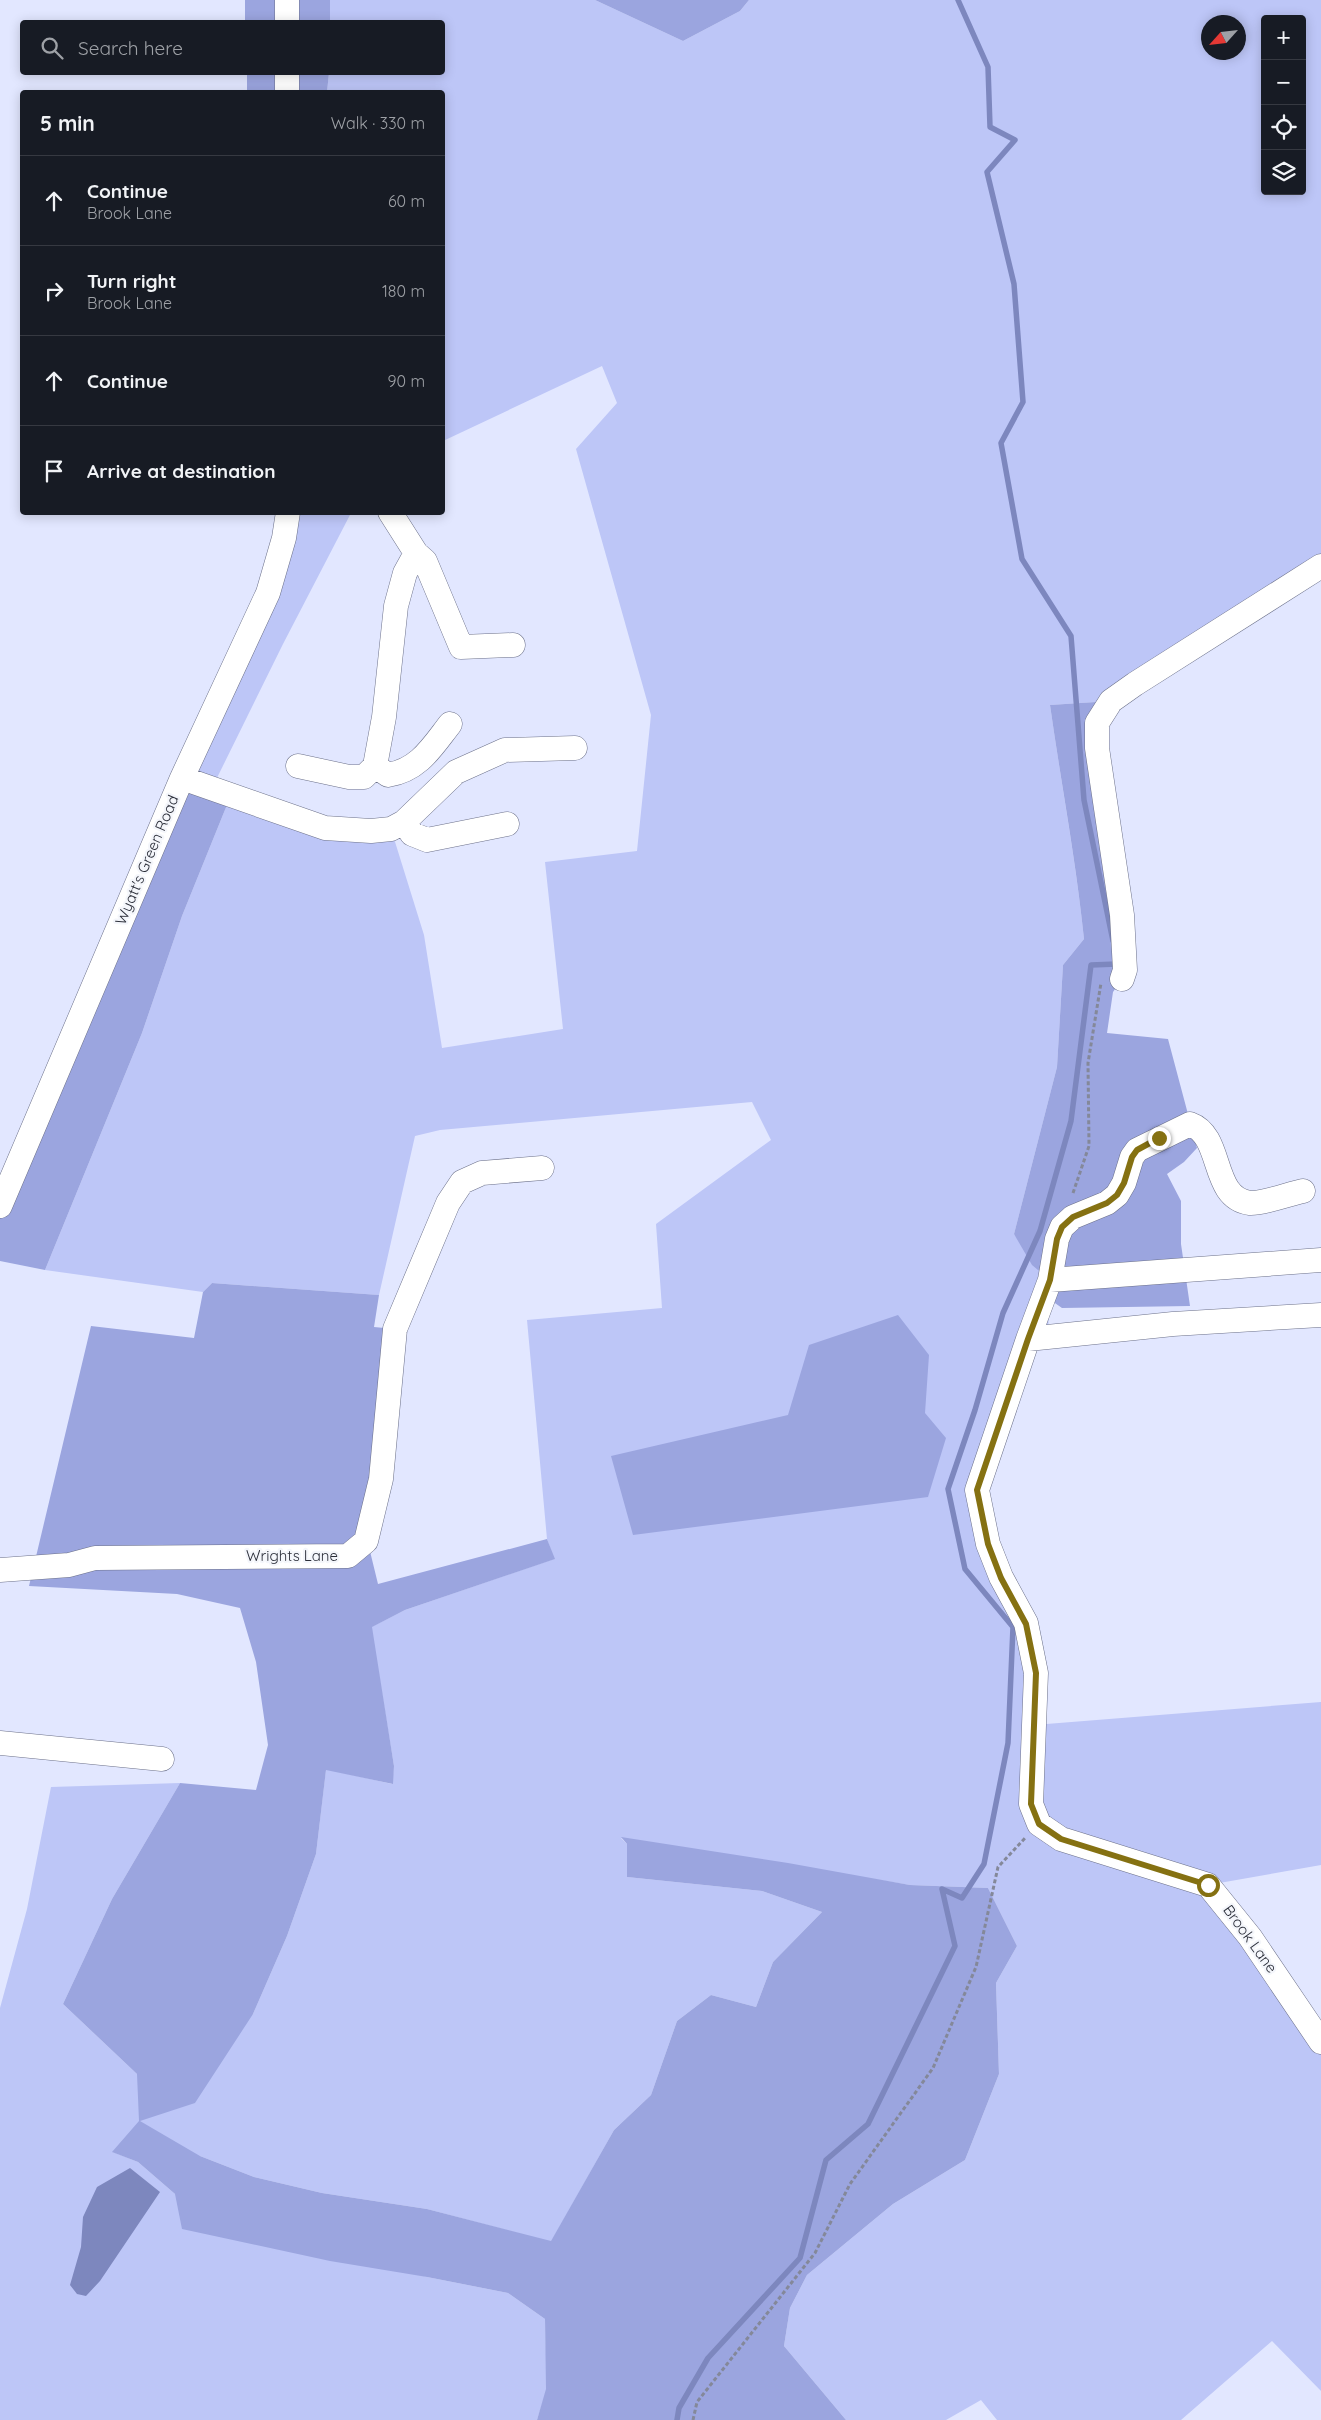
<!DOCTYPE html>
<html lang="en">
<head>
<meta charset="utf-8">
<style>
  body { margin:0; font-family:Quicksand,sans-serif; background:#20242c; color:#f1f3f6 }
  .controls { position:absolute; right:15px; top:15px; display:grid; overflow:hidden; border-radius:5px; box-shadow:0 2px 12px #0003 }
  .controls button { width:45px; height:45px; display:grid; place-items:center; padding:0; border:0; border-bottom:1px solid #363941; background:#171b24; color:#f1f3f6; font:25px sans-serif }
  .compass { position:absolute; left:1201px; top:15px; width:45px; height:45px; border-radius:50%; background:#171b24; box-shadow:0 2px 12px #0003; rotate:243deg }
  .stop { position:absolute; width:15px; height:15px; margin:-11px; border:4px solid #857112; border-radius:50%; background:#fff }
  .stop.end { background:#857112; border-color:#fff; box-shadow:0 1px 5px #0008 }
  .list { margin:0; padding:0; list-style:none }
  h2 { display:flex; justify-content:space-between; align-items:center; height:65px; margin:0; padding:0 20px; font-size:21px }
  h2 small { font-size:16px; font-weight:400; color:#9ea1a6 }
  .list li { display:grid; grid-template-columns:32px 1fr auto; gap:15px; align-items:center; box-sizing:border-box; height:90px; padding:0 20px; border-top:1px solid #363941 }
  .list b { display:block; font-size:19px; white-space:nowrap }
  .list p { margin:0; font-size:16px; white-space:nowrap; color:#9ea1a6 }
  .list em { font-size:16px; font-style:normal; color:#9ea1a6 }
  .icon { flex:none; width:28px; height:28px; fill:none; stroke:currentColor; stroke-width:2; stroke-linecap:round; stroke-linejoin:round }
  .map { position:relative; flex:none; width:1321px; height:2420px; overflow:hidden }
  .search { position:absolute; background:#171b24; box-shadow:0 2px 12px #0003; left:20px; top:20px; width:425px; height:55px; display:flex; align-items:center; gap:12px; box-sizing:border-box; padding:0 18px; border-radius:5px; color:#9ea1a6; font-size:19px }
  .panel { position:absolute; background:#171b24; box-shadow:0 2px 12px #0003; left:20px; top:90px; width:425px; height:425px; border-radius:5px }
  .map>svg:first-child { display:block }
  .green { fill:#bdc6f7; fill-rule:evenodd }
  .forest { fill:#9ba5df }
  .water { fill:#7d87be }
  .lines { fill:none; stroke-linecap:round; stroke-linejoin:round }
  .stream { stroke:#7d87be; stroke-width:5.5 }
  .minor-casing { stroke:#6c718a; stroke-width:25 }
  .path { stroke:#848899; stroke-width:3; stroke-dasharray:4 2.5; stroke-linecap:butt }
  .minor { stroke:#fff; stroke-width:24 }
  .route { stroke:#857112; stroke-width:6 }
  .labels { text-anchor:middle; stroke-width:4.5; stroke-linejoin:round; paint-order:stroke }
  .street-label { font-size:15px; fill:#2b2e39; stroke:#f4f6fb }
</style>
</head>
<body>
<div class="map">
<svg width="1321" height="2420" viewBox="0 0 1321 2420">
  <rect width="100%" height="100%" fill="#e2e7ff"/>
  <path class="green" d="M 330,0 L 595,0 L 683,41 L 740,11 L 749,0 L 1321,0 L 1321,566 L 1111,701 L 1050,705 C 1061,783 1076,861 1084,939 L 1063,965 L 1057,1067 L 1014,1234 L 1050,1280 L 1048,1336 L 1027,1339 L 977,1490 L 1026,1624 L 1034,1725 L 1321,1702 L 1321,1865 L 1208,1885 L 1321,2042 L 1321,2391 L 1272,2341 L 1181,2420 L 997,2420 L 981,2400 L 946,2420 L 846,2420 L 784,2346 L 790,2308 L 807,2275 L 893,2204 L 965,2160 L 999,2074 L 996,1983 L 1017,1946 L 988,1888 L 910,1885 L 621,1838 L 627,1844 L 627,1877 L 762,1891 L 822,1912 L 773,1962 L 756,2007 L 711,1995 L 677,2021 L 651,2095 L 614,2130 L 551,2242 L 427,2209 L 322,2193 L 254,2177 L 200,2156 L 113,2152 L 138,2162 L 175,2194 L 427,2277 L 508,2293 L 545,2319 L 547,2389 L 537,2420 L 0,2420 L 0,2008 L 27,1909 L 51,1787 L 180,1783 L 112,1899 L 63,2004 L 137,2074 L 253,2014 L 287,1936 L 316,1854 L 326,1769 L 392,1784 L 394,1766 L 371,1627 L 405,1610 L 554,1559 L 547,1539 L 527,1320 L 662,1308 L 656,1224 L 771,1140 L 752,1102 L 440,1130 L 415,1136 L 379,1295 L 212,1283 L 203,1292 L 45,1270 L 142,1033 L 182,916 L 231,795 L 325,828 L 391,829 L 424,935 L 442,1048 L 563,1029 L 545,862 L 637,851 L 651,715 L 576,449 L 617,403 L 602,366 L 443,441 L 442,92 L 327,92 L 329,73 L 442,72 L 442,22 L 330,22 ZM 1265,19 L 1302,19 L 1302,191 L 1265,191 ZM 1208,22 L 1238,22 L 1238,52 L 1208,52 Z
    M 288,513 L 351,513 L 283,644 L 212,788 L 182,778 Z"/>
  <path class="forest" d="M 245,0 L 330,0 L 330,22 L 245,22 Z
    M 595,0 L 749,0 L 740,11 L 683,41 Z
    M 247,73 L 329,73 L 327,92 L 247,92 Z
    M 1111,701 L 1097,723 L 1122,979 L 1113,992 L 1107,1033 L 1168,1039 L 1197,1148 L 1184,1162 L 1167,1174 L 1181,1201 L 1181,1244 L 1190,1306 L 1062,1308 L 1045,1296 L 1050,1280 L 1032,1265 L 1014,1234 L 1057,1067 L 1063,965 L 1084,939 C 1076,860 1061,783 1050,705 Z
    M 182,778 L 231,795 L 182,916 L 142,1033 L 45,1270 L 0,1261 L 0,1206 Z
    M 212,1283 L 379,1295 L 374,1327 L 395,1329 L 367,1539 L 378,1584 L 547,1539 L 555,1559 L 405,1610 L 372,1627 L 394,1766 L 393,1784 L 326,1770 L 316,1854 L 287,1936 L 253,2014 L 195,2103 L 140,2121 L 200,2156 L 254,2177 L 322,2193 L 427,2209 L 551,2241 L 614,2130 L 651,2095 L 677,2021 L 711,1995 L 756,2007 L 773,1962 L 822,1912 L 762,1891 L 627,1877 L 627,1844 L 621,1837 L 788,1863 L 910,1885 L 988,1888 L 1017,1946 L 996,1983 L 999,2074 L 965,2160 L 893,2204 L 807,2275 L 790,2308 L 784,2346 L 846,2420 L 537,2420 L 546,2389 L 545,2319 L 508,2293 L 427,2277 L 330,2261 L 182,2229 L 175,2194 L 138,2162 L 112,2152 L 139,2121 L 137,2074 L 63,2004 L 112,1899 L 180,1783 L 256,1790 L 268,1745 L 256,1662 L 240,1608 L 177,1594 L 29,1586 L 91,1326 L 194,1338 L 203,1292 Z
    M 898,1315 L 929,1355 L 925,1413 L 946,1438 L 928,1497 L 633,1535 L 611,1456 L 788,1415 L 809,1345 Z"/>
  <path class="water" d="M 130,2168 L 160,2192 L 100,2281 L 86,2296 L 77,2294 L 70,2285 L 81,2247 L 83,2217 L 97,2187 Z"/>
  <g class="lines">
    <path class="stream" d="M 958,0 L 988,67 L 990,127 L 1015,140 L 987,172 L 1014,284 L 1023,402 L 1001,443 L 1022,559 L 1071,636 L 1084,800 L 1113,941
      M 677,2420 L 679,2408 L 708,2358 L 800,2258 L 826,2160 L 868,2124 L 955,1946 L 942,1889 L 962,1898 L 984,1864 L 1008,1743 L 1013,1627 L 965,1569 L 948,1489 L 975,1410 L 1003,1313 L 1040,1231 L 1071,1121 L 1091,965 L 1117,964"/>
    <defs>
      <path id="minor" d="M 287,22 L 287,0
        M 287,92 L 287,72
        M 390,512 L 416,553 L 425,561 L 461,647 L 513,645
        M 298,766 L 349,777 L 364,777 L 375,766 L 384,717 L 396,606 L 405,573 L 416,553
        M 375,766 L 388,775 C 419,770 432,747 450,724
        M 182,778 L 325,828 L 371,831 L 391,829 L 404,822 L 456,772 L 505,750 L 575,748
        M 404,822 L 412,834 L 427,840 L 507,824
        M 1122,979 L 1125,970 L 1122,915 L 1097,748 L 1097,723 L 1111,701 L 1135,684 L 1321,566
        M 1303,1191 C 1289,1194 1262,1204 1250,1203 C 1210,1198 1224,1136 1190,1124 L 1137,1150 L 1132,1157 L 1124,1183 L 1117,1195 L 1107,1203 L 1073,1217 L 1062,1227 L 1057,1239 L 1050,1280 L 1028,1339 L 977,1490 L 988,1544 L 1001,1577 L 1026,1623 L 1036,1673 L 1031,1804 L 1039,1824 L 1061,1839 L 1208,1885 L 1250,1937 L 1321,2042
        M 0,1206 L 182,778 L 268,593 L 284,538 L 288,512
        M 1050,1280 L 1321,1260
        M 1028,1339 L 1173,1324 L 1321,1315
        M 0,1570 L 69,1565 L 95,1558 L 348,1556 L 366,1541 L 381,1479 L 395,1329 L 448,1203 L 462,1182 L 482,1173 L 542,1168
        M 0,1743 L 162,1759"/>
    </defs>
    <use href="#minor" class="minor-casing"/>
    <path class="path" d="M 1073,1193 L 1089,1146 L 1088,1063 L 1101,983
      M 693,2420 L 697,2402 L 815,2253 L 850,2184 L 933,2068 L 976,1967 L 998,1867 L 1026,1837"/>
    <use href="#minor" class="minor"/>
  </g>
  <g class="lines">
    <path class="route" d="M 1159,1138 L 1137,1150 L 1132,1157 L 1124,1183 L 1117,1195 L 1107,1203 L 1073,1217 L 1062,1227 L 1057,1239 L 1050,1280 L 1028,1339 L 977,1490 L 988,1544 L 1001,1578 L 1026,1624 L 1036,1673 L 1031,1804 L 1039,1824 L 1061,1839 L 1208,1885"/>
  </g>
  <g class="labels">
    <g class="street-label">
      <text transform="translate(147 860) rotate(-67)" y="5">Wyatt's Green Road</text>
      <text x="292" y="1561">Wrights Lane</text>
      <text transform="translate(1250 1939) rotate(54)" y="5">Brook Lane</text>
    </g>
  </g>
</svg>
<div class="controls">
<button>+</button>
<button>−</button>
<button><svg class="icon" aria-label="locate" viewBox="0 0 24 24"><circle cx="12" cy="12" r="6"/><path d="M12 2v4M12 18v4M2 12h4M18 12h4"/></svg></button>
<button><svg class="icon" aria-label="layers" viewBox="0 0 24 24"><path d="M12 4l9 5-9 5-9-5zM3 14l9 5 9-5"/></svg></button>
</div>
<svg class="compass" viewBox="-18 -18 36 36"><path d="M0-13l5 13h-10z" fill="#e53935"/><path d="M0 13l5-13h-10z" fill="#9ea1a6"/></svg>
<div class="stop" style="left:1208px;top:1885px"></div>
<div class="stop end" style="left:1159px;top:1138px"></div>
<div class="search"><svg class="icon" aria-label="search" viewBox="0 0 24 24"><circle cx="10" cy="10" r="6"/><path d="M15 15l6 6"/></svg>Search here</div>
<section class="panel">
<h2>5 min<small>Walk · 330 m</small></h2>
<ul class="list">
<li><svg class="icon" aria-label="ahead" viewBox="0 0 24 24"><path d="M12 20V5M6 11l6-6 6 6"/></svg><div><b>Continue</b><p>Brook Lane</p></div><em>60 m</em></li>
<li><svg class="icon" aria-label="right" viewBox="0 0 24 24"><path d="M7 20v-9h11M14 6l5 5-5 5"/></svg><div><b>Turn right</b><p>Brook Lane</p></div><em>180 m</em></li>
<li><svg class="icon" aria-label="ahead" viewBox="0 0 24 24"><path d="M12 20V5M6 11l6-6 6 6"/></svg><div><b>Continue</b></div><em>90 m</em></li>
<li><svg class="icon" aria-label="arrive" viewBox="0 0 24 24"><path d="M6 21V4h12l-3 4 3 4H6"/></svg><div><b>Arrive at destination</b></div></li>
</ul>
</section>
</div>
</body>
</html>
